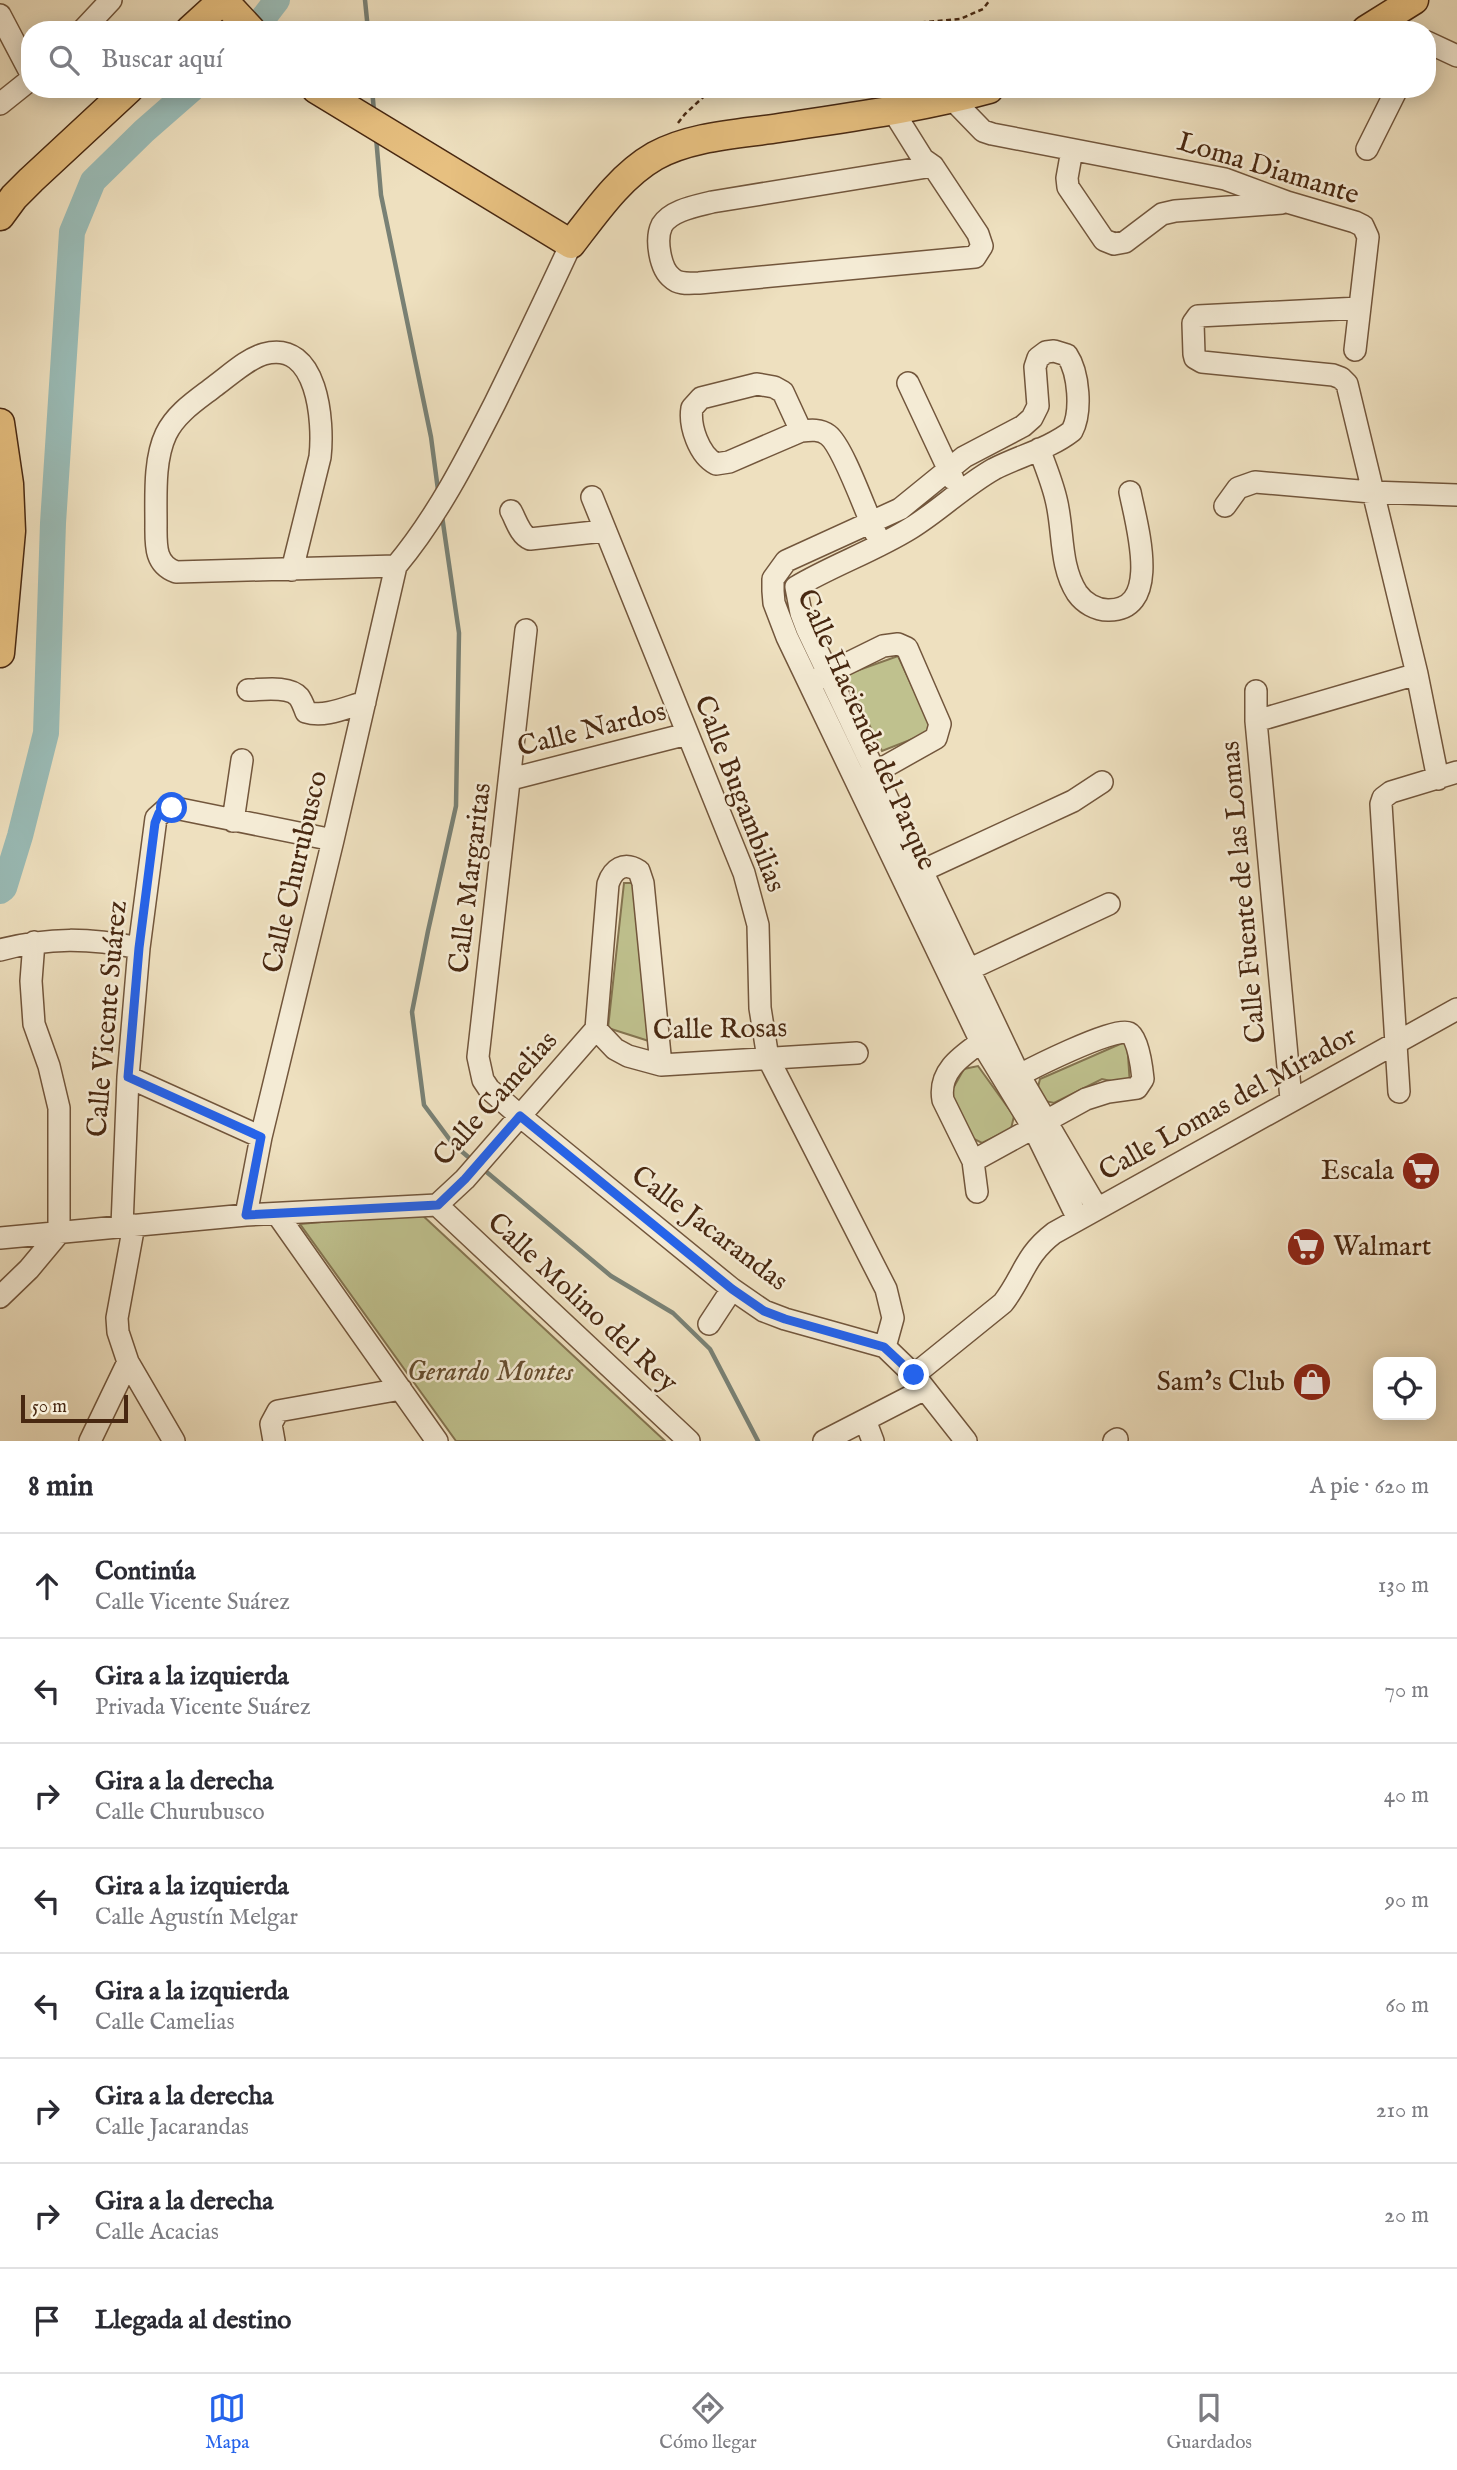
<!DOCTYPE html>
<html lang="es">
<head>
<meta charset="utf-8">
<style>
	body { margin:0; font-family:"IM FELL English",serif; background:#f2f2f3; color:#2b2b33 }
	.controls { position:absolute; right:21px; bottom:21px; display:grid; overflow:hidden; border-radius:14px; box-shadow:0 4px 18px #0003 }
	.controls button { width:63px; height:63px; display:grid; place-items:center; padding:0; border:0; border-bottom:2px solid #e1e1e2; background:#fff; color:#2b2b33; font:35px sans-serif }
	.scale { position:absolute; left:21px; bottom:18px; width:107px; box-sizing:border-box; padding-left:7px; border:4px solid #482811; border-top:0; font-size:19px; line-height:24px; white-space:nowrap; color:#482811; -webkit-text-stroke:5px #f4ebd5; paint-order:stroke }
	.stop { position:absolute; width:21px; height:21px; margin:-16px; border:5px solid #2563eb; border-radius:50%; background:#fff }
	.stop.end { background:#2563eb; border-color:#fff; box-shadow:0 2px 7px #0008 }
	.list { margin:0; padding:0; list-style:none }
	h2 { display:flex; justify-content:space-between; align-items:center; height:91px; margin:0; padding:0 28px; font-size:30px }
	h2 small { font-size:23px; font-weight:400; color:#7c7c81 }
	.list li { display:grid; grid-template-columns:46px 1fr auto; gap:21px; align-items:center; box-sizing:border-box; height:105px; padding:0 28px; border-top:2px solid #e1e1e2 }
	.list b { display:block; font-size:26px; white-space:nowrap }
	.list p { margin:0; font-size:23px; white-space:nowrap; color:#7c7c81 }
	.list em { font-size:23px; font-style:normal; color:#7c7c81 }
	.icon { flex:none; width:38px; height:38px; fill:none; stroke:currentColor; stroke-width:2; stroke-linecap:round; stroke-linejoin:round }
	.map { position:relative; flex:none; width:1457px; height:1441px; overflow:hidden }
	.search { position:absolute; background:#fff; box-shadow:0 4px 18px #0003; left:21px; right:21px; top:21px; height:77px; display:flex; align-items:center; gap:18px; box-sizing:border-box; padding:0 24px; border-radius:28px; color:#7c7c81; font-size:26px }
	.sheet { height:931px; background:#fff }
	nav { display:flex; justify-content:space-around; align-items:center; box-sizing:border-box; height:98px; border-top:2px solid #e1e1e2; background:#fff; font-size:19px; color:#7c7c81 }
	nav a { display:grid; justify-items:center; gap:4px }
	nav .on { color:#2563eb }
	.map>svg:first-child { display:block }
	.green { fill:#bfc18e; stroke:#847450; stroke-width:2 }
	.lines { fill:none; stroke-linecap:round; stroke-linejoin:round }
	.stream { stroke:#798175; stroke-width:4.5 }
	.river { stroke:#9abcb7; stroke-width:26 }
	.minor-casing { stroke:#72563c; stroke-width:24 }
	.major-casing { stroke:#482811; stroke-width:31 }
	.path { stroke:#482811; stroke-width:2.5; stroke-dasharray:5 3.5; stroke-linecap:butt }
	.minor { stroke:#f4ebd5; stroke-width:21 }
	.major { stroke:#e7c080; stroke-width:28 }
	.route { stroke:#2563eb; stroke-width:9 }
	.labels { text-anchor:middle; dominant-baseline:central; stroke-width:5; stroke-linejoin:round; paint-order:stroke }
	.street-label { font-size:28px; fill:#482811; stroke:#f4ebd5 }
	.poi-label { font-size:28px; fill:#482811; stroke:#f4ebd5; text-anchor:end }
	.park-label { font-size:28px; font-style:italic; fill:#664e30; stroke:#f4ebd5 }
</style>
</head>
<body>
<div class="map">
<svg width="1457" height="1441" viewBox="0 0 1457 1441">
	<rect width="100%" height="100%" fill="#eee0bf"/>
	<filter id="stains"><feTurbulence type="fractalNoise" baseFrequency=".00286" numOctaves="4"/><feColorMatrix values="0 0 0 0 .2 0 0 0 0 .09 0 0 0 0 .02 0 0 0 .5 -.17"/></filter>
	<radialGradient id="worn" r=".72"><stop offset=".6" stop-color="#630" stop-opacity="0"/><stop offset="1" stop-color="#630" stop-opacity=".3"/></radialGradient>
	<path class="green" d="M898,656L933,731L882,751L845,675Z
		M624,883H633L652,1042L608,1028Z
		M1127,1041L1130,1085L1102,1079L1054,1103L1045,1101L1038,1087L1040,1079Z
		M978,1066L1014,1116L1011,1129L982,1143L972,1138L950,1100L952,1090L964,1069Z
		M420,1213L665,1441H456L300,1224Z"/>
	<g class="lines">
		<path class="stream" d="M365,0L368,30
			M372,89L374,111
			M376,137L381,195L431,437L438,490
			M442,516L459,633L456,806L428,931L412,1012L424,1105L453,1144L473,1161
			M483,1169L611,1276L673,1313L710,1349L758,1441"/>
		<path class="river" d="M254,30L277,0
			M0,891L4,888L20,836L46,733L53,523L72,232L93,181L144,131L192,89"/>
		<g class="minor-casing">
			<path id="minor" d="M0,15L30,72
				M83,30L111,0
				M1427,42L1457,56
				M952,99L983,131L992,134L1225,179L1287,202L1355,222L1363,226L1368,237L1355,350
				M0,104L30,80
				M893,111L923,159L933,166L978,234L982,246L975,257L699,283C690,283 679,285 672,278C660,269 655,239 662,225C671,210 697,206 712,202L933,166
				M1367,149L1397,89
				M1072,150L1067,178L1068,187L1104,240L1114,244L1125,242L1162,214L1175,211L1282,203
				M1359,308L1198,316L1193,323L1194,354L1195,358L1202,362L1333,375L1341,378L1347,384L1417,674L1438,779
				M908,383L953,479
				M801,431L783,392L774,387L757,384L701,398L692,408C689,426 699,455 716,464L729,462L801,431C811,430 820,429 828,435C843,446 866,513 876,534
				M1039,449C1045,465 1052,482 1056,499C1064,530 1059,565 1077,593C1084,603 1096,610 1108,610C1163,611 1136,523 1130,492
				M592,497L744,873L758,925L760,1008L768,1058L886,1289L893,1318L885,1347
				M1225,506L1238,488L1255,482L1371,492L1457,495
				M511,511C516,520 520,535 530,539L604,531
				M292,570L320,457C324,422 318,339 264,354C247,359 230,375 215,386C197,400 176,413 166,434C154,459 156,495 156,523C156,544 154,564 176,572L396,566
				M526,630L478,1057L483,1080L489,1089L520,1116L732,1289L764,1311L785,1319L885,1347L914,1375L966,1441
				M816,679L883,646L898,644L907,648L940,724L936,738L865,778
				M248,690C261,690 289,685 299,697C302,701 304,707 306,712C325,718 347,707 365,702
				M1256,691V721L1291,1099
				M1256,721L1417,674
				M511,779L687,734
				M233,821L242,760
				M913,875L1073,801L1102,782
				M34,942L31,981L34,1024L49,1066L59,1108V1233
				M0,950C49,937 90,938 139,948
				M970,969L1109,904
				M596,1029L608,884C613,869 624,861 639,871L643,883L661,1065
				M596,1029L615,1049L628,1056L661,1065L857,1053
				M128,1077L261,1137
				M1399,1092L1381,804L1383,798L1391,792L1457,772
				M973,1161L1086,1099L1108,1092L1137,1088L1143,1079C1142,1069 1138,1037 1129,1033C1114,1026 1026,1071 1009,1081
				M977,1192L973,1161L943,1100C938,1072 960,1057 981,1042
				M437,1205L689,1441
				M437,1205L465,1179L596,1029
				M277,1214L437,1441
				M246,1215L261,1137L333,840L396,566C437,517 466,460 495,403C521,350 546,298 571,244
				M1078,1219L1034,1129L981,1042L787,637L774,603L773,591V579L786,561L900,509L964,457L1023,426L1032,418L1038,406L1035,367L1038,358L1046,352L1054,351L1067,355C1079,373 1082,412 1072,431C1049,449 1019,456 994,469C964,486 940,510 911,528C874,551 833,565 796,587L801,613L807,629L1019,1075L1097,1208
				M122,1226L128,1077L139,948L156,818L165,810L180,809L333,840
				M0,1238L246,1215L437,1205
				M0,1297L29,1269L59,1233
				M709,1324L732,1289
				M128,1362L174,1441
				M914,1375L1003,1303C1024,1276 1024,1256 1054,1233L1457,1009
				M865,1420L873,1441
				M90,1441L128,1362L118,1332L117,1318L134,1225
				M274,1441L271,1424L278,1411L401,1389
				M824,1441L925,1389
				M1114,1441L1117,1439"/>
		</g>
		<g class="major-casing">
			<path id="major" d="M190,30L223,0L251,30
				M1366,30L1414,0
				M316,89L571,244C595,213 620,176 655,156C691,136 739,134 779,128C850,117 920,108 989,89
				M0,216L14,197L31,180L129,89
				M0,423L9,484L11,531L0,653"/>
		</g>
		<path class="path" d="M836,30L960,19L983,9L990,0
			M678,123L685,114L712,89"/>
		<use href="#minor" class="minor"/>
		<use href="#major" class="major"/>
	</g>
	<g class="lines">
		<path class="route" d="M172,808L159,813L155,823L139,948L128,1077L261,1137L246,1215L438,1205L465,1179L520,1116L732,1289L764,1311L785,1319L884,1347L914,1375"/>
	</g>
	<defs>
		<g id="supermarket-disc" transform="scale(2.0125)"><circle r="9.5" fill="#8f2418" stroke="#f4ebd5"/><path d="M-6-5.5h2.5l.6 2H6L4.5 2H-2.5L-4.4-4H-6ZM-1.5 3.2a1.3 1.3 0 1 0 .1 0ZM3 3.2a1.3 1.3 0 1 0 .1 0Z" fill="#fff"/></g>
		<g id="shop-disc" transform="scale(2.0125)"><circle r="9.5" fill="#8f2418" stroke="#f4ebd5"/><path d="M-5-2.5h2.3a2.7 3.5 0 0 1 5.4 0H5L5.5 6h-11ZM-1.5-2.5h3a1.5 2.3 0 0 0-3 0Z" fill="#fff"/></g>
	</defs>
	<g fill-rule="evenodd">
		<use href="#supermarket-disc" x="1421" y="1171"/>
		<use href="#supermarket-disc" x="1306" y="1247"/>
		<use href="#shop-disc" x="1312" y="1382"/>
	</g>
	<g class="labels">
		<g class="street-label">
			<text transform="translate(1268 169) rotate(17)">Loma Diamante</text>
			<text transform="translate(592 730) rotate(-14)">Calle Nardos</text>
			<text transform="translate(866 730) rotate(66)">Calle Hacienda del Parque</text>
			<text transform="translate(739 794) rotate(69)">Calle Bugambilias</text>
			<text transform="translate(296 872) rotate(-77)">Calle Churubusco</text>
			<text transform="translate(471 878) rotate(-83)">Calle Margaritas</text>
			<text transform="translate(1244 892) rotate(-95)">Calle Fuente de las Lomas</text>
			<text transform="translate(108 1019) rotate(-85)">Calle Vicente Suárez</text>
			<text transform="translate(720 1030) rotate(-1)">Calle Rosas</text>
			<text transform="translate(496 1099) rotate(-48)">Calle Camelias</text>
			<text transform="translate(1228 1104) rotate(-29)">Calle Lomas del Mirador</text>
			<text transform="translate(709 1229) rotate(37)">Calle Jacarandas</text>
			<text transform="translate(582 1303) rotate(43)">Calle Molino del Rey</text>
		</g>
		<g class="poi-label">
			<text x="1394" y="1171">Escala</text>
			<text x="1333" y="1247" text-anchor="start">Walmart</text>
			<text x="1285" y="1382">Sam's Club</text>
		</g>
		<g class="park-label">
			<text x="490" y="1372">Gerardo Montes</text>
		</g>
	</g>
	<rect width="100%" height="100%" filter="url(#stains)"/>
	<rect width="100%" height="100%" fill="url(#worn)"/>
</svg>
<div class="controls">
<button><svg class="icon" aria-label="locate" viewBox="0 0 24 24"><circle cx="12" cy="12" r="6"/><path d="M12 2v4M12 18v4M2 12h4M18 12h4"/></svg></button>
</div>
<div class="scale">50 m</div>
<div class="stop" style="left:172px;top:808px"></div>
<div class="stop end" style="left:914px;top:1375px"></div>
<div class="search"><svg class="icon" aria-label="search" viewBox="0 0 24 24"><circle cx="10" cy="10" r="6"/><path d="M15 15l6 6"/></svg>Buscar aquí</div>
</div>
<section class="sheet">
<h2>8 min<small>A pie · 620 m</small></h2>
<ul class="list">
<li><svg class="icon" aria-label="ahead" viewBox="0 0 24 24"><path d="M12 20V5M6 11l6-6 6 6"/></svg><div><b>Continúa</b><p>Calle Vicente Suárez</p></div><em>130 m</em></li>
<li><svg class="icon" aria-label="left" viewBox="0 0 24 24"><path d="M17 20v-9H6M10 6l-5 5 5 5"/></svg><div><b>Gira a la izquierda</b><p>Privada Vicente Suárez</p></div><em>70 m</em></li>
<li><svg class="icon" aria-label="right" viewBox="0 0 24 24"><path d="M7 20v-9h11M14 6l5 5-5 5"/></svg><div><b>Gira a la derecha</b><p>Calle Churubusco</p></div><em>40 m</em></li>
<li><svg class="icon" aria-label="left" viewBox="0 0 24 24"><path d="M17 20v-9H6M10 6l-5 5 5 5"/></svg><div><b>Gira a la izquierda</b><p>Calle Agustín Melgar</p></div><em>90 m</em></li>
<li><svg class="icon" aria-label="left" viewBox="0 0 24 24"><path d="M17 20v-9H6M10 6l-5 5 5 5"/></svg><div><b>Gira a la izquierda</b><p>Calle Camelias</p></div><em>60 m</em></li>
<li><svg class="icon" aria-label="right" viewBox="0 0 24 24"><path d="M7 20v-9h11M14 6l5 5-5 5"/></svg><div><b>Gira a la derecha</b><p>Calle Jacarandas</p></div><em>210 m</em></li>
<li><svg class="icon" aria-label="right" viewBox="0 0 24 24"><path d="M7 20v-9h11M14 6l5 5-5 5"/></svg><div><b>Gira a la derecha</b><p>Calle Acacias</p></div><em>20 m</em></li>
<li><svg class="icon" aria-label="arrive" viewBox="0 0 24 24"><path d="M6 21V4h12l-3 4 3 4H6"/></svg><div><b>Llegada al destino</b></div></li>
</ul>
</section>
<nav>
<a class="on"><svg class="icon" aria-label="map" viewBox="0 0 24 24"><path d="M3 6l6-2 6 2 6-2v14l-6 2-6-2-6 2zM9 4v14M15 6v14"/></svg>Mapa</a>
<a><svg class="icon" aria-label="directions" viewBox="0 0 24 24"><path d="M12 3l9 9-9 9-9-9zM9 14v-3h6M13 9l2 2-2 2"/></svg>Cómo llegar</a>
<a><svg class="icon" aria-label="saved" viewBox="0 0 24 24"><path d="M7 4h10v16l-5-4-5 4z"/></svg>Guardados</a>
</nav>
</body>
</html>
